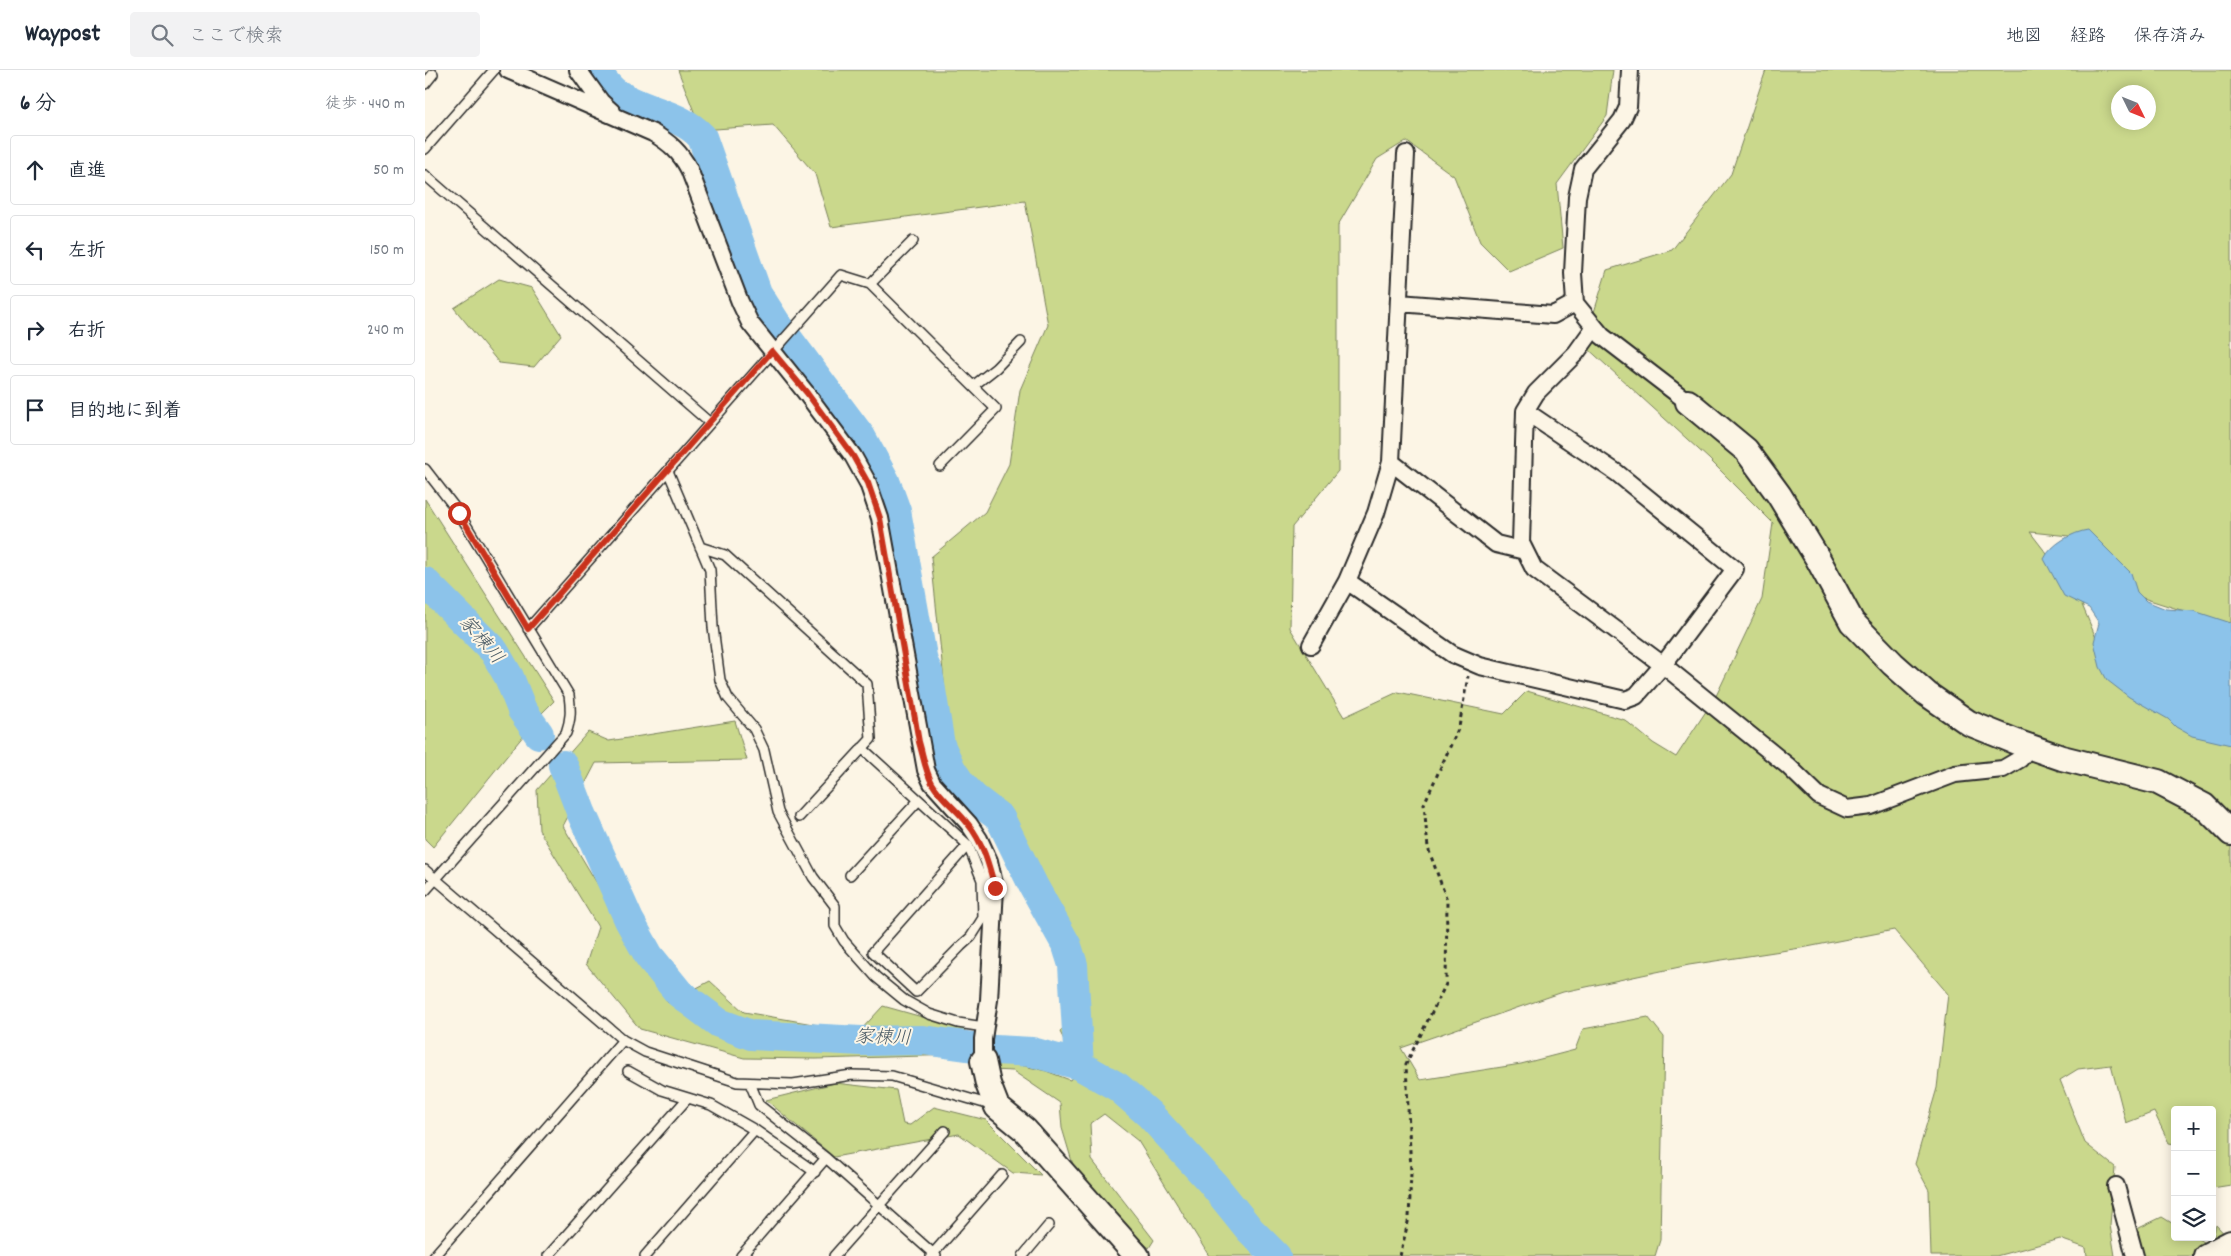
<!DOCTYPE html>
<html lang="ja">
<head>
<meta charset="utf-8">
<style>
	body { margin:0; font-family:Dekko,"Klee One",sans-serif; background:#f2f2f3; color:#1f2937 }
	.controls { position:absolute; right:15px; bottom:15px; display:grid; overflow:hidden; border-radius:5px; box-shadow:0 2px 12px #0003 }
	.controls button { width:45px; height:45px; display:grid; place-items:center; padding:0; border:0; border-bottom:1px solid #e0e1e3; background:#fff; color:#1f2937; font:25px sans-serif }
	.compass { position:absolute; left:1686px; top:15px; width:45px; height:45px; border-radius:50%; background:#fff; box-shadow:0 2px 12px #0003; rotate:133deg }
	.stop { position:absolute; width:15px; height:15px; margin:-11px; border:4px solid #c8321e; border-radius:50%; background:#fff }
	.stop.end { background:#c8321e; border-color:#fff; box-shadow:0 1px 5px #0008 }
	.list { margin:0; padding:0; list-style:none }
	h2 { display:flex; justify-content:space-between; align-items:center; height:65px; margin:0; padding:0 20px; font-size:21px }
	h2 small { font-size:16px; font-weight:400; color:#747a83 }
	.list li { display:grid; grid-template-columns:32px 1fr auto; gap:15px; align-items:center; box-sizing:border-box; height:70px; margin:0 10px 10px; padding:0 10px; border:1px solid #e0e1e3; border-radius:5px }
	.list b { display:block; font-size:19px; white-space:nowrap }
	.list em { font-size:16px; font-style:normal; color:#747a83 }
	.icon { flex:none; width:28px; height:28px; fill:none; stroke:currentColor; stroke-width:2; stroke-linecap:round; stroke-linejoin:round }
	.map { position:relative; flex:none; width:1806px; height:1186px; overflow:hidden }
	header { display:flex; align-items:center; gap:30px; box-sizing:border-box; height:70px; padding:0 25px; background:#fff; border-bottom:1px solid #e0e1e3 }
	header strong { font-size:24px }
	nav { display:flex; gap:28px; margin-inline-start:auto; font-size:18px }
	.search { width:350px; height:45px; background:#f2f2f3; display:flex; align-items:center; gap:12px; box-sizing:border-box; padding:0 18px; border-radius:5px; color:#747a83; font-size:19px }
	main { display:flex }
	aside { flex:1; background:#fff }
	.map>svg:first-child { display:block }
	.green { fill:#cad88c; stroke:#7a825c; fill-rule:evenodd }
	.water { fill:#8cc3ea; stroke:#65869e }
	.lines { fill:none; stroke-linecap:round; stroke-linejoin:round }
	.river { stroke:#8cc3ea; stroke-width:30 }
	.lane-casing { stroke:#2b2b2b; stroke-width:12 }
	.street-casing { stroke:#2b2b2b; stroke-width:20 }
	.secondary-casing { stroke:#2b2b2b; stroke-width:28 }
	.path { stroke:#2b2b2b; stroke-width:3; stroke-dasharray:4 4; stroke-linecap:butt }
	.lane { stroke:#fcf5e5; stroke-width:9 }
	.street { stroke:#fcf5e5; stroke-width:16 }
	.secondary { stroke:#fcf5e5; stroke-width:24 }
	.route { stroke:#c8321e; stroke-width:6 }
	.labels { text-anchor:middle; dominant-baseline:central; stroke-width:4; stroke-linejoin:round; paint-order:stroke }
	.water-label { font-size:19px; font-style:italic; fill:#485964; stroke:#fcf5e5 }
</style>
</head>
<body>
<header>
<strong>Waypost</strong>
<div class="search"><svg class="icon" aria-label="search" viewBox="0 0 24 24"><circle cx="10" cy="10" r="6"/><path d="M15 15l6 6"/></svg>ここで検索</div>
<nav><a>地図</a><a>経路</a><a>保存済み</a></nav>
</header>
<main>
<aside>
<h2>6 分<small>徒歩 · 440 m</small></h2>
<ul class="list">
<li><svg class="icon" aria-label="ahead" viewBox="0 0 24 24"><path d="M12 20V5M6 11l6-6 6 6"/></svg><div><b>直進</b></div><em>50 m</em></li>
<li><svg class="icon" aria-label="left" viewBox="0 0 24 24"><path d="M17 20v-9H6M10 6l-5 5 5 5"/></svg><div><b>左折</b></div><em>150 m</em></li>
<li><svg class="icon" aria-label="right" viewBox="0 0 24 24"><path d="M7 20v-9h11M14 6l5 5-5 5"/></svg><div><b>右折</b></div><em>240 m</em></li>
<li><svg class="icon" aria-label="arrive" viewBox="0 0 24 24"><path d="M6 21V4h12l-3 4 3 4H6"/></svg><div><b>目的地に到着</b></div></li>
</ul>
</aside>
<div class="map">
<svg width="1806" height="1186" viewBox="0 0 1806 1186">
	<rect width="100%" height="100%" fill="#fcf5e5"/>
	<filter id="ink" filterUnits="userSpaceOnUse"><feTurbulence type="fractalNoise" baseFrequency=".02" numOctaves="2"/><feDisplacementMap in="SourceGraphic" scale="10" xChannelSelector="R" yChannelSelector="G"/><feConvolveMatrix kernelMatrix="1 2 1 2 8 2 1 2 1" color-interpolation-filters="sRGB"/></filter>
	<g filter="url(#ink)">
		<path class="green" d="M253,0H1188L1182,46L1132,114L1138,178L1084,201L1055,172L1029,106L981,71L952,89L913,155V401L867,457L865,558L919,647L973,622L1079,644L1102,621L1200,650L1228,673L1251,687L1291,626L1337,529L1348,453L1284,389L1159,275L1182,200L1247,180L1306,104L1341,0H1806V556L1715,527L1654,467L1605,462L1652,523L1690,613L1806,671V1115L1787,1118V1040H1750V1074L1744,1073L1729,1042L1701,1053L1686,995L1653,999L1635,1010L1660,1073L1690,1097L1685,1155L1690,1186H1662L1661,1178L1635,1169L1571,1186H1506L1504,1120L1490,1094L1512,1018L1523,924L1469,860L1382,877L1264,895L1138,922L976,978L995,1010L1096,994L1150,980L1158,959L1223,947L1239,967L1235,1170L1230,1186H784L713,1071L679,1044L665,1054L667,1090L729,1170L724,1178L651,1105L637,1058L635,1033L588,1001L566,1000L577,991L621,1001L645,1010L653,998L635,962L662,924L644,874L598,796L527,688L506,487L560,442L584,394L595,320L623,255L600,131L406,157L390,104L348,55L276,60ZM1694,22H1724V52H1694Z
			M74,209L107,218L136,265L109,297L74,293L29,238Z
			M0,429L129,631L116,644L8,777L0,769Z
			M310,651L322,690L171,693L138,756L243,933L285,911L319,942L434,962L458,936L540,959L535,985L391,989L319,988L215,959L161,894L173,857L114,760L112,720L163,662L184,671Z
			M410,1013L471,1020L478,1054L485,1055L509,1037L561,1050L616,1105L588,1103L534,1064L409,1087L341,1030Z
			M1737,1147L1750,1155V1167H1770L1786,1177L1791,1155L1806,1171V1186H1702L1714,1158Z"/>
		<path class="water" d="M1663,460L1706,503L1712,522L1721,531L1741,539L1769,541L1806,553V675L1767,666L1751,657L1743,649L1704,627L1682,610L1675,597L1669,572L1674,553L1664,538L1639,526L1619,489C1626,474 1648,462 1663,460Z"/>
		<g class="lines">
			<path class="river" d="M170,0C176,7 181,15 188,21C215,41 254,42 277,67L332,223L351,253L436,367L460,411L471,441L498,592L503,602L515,675L526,699L536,714L549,728L575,748L608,815L642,876L648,895L654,995
				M0,512L69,581L84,607L97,640L114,664
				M138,695L156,742L204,850L224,886L254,923L294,953L326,965L436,971L498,970L570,980L607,982L654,995L693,1017L724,1044L788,1114L825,1160L851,1186"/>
			<g class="lane-casing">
				<path id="lane" d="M0,14L8,4
					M0,79L69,0
					M0,105L285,353
					M445,214L488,171
					M548,316L571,298L596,272
					M0,399L34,443L144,625C146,640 146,649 141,663L0,821
					M243,401L285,500L288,557L295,610L303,628L329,659L339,680L353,742L388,807L410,836V856L419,871L451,907L479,930L504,944L533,953L559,957
					M275,477L300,485L442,614L446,669L374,747
					M103,559L416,205L445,214L571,339L515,396
					M437,678L543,775L448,882L491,922L536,876L546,867L558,848L557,810L543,775
					M0,800L198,970L220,982L312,1012L368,1014L427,1005L467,1006L569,1036
					M425,805L494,730
					M203,1001L237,1020L286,1035L330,1060L390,1102
					M325,1013L334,1035L401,1088L511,1186
					M9,1186L198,970
					M123,1186L262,1029
					M220,1186L330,1060
					M316,1186L401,1088
					M409,1186L520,1061
					M506,1186L577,1105
					M598,1186L624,1155"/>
			</g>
			<g class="street-casing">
				<path id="street" d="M83,0L228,63C245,73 255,82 264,99L315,232L325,253L381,323L428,386L443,413L455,448L501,700L507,713L544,754L554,769L564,791L570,818L564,930L558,969V991
					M153,0L176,32L187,42
					M1205,0L1203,37L1197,50L1158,99L1152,127L1148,203L1150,233L1177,266L1263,332
					M974,233L1128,245L1150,233
					M1169,258L1151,283L1111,323L1100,341L1096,473L1109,499L1238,595L1363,696L1394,726L1422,739L1446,736L1530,704L1578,699L1595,689L1605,676
					M966,392L1071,474L1100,481
					M922,511L1027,584L1055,596L1200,630L1211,626L1238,595L1310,499L1192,403L1100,341
					M886,575L922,511L951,443L966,392L981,84
					M1691,1116L1710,1186"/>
			</g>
			<g class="secondary-casing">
				<path id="secondary" d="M1263,332L1321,380L1354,425L1393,489L1427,552L1468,594L1502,624L1544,653L1594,673L1637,688L1733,712L1779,736L1806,763
					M558,991L563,1014L572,1037L600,1060L712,1186
					M1781,1186L1806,1173"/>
			</g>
			<path class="path" d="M975,1186L984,1148L986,1103L981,994L1021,914L1022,830L1003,778L999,734L1034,657L1043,606"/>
			<use href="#lane" class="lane"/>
			<use href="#street" class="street"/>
			<use href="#secondary" class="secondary"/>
		</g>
	</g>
	<g class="lines" filter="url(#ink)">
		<path class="route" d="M34,443L103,559L347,281L382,323L428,386L443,413L455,448L494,672C498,685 500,700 507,713C516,729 532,739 543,754C558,772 564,795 570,818"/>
	</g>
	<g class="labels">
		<g class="water-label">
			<text transform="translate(55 571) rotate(49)">家棟川</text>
			<text transform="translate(458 969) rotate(2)">家棟川</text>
		</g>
	</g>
</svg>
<div class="controls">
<button>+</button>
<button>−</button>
<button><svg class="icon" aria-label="layers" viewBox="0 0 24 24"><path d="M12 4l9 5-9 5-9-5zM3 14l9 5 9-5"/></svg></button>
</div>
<svg class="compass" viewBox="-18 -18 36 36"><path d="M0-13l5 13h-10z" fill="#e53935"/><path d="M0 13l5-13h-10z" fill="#747a83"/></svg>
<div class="stop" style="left:34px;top:443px"></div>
<div class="stop end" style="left:570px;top:818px"></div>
</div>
</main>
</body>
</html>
